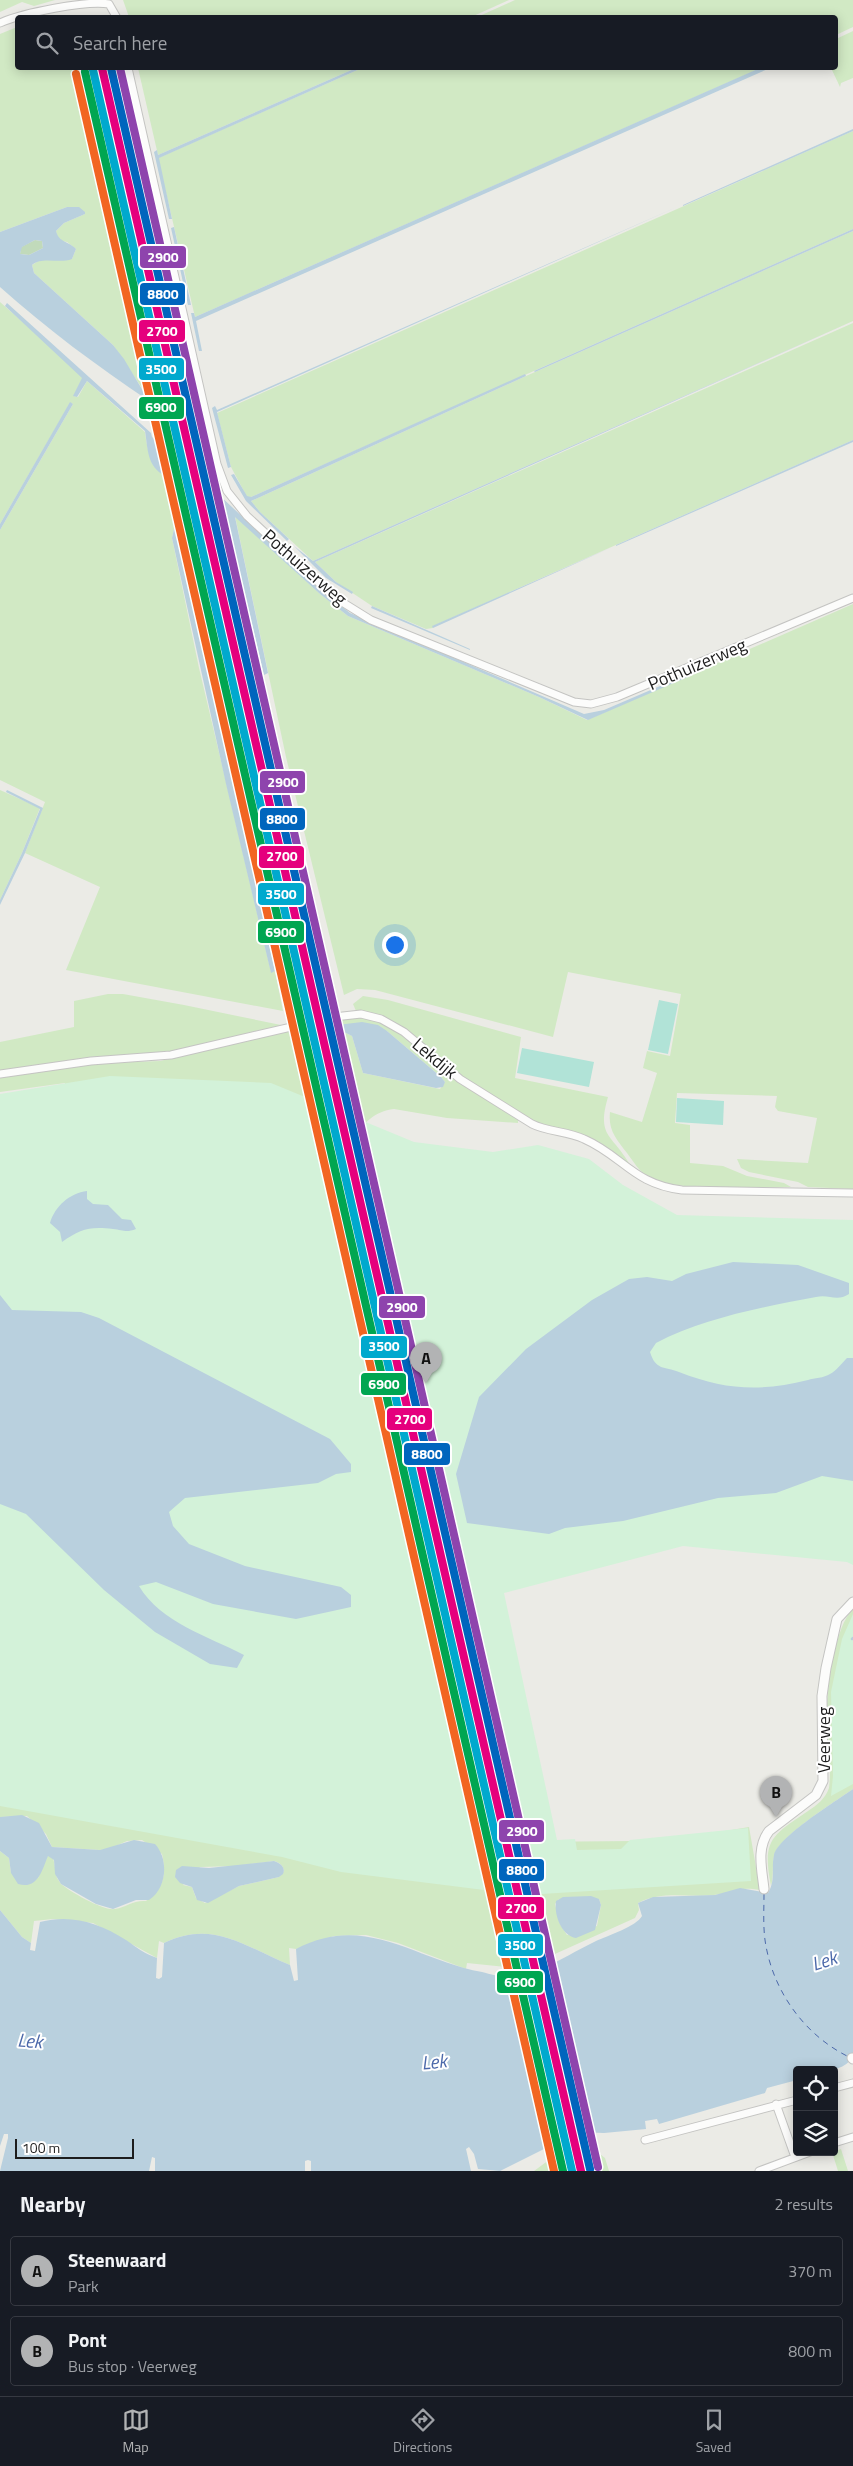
<!DOCTYPE html>
<html lang="en">
<head>
<meta charset="utf-8">
<style>
	body { margin:0; font-family:"Titillium Web",sans-serif; background:#20242c; color:#f1f3f6 }
	.controls { position:absolute; right:15px; bottom:15px; display:grid; overflow:hidden; border-radius:5px; box-shadow:0 2px 12px #0003 }
	.controls button { width:45px; height:45px; display:grid; place-items:center; padding:0; border:0; border-bottom:1px solid #363941; background:#171b24; color:#f1f3f6; font:25px sans-serif }
	.scale { position:absolute; left:15px; bottom:12px; width:119px; box-sizing:border-box; padding-left:5px; border:2px solid #1d1d1d; border-top:0; font-size:14px; line-height:18px; white-space:nowrap; color:#1d1d1d; -webkit-text-stroke:4px #fff; paint-order:stroke }
	.you { position:absolute; left:394px; top:944px; width:18px; height:18px; margin:-12px; border:4px solid #fff; border-radius:50%; background:#1a73e8; box-shadow:0 0 0 8px #1a73e833 }
	.badge { display:grid; place-items:center; width:32px; height:32px; border-radius:50%; background:#b2b3b4; color:#111; font-size:16px; font-weight:700 }
	.pin { position:absolute; translate:-50% -41px; filter:drop-shadow(0 1px 2px #0008) }
	.pin::after { content:''; position:absolute; top:26px; width:18px; height:15px; background:inherit; clip-path:polygon(0 0,100% 0,50% 100%) }
	.list { margin:0; padding:0; list-style:none }
	h2 { display:flex; justify-content:space-between; align-items:center; height:65px; margin:0; padding:0 20px; font-size:21px }
	h2 small { font-size:16px; font-weight:400; color:#9ea1a6 }
	.list li { display:grid; grid-template-columns:32px 1fr auto; gap:15px; align-items:center; box-sizing:border-box; height:70px; margin:0 10px 10px; padding:0 10px; border:1px solid #363941; border-radius:5px }
	.list b { display:block; font-size:19px; white-space:nowrap }
	.list p { margin:0; font-size:16px; white-space:nowrap; color:#9ea1a6 }
	.list em { font-size:16px; font-style:normal; color:#9ea1a6 }
	.icon { flex:none; width:28px; height:28px; fill:none; stroke:currentColor; stroke-width:2; stroke-linecap:round; stroke-linejoin:round }
	.map { position:relative; flex:none; width:853px; height:2171px; overflow:hidden }
	.search { position:absolute; background:#171b24; box-shadow:0 2px 12px #0003; left:15px; right:15px; top:15px; height:55px; display:flex; align-items:center; gap:12px; box-sizing:border-box; padding:0 18px; border-radius:5px; color:#9ea1a6; font-size:19px }
	.sheet { height:225px; background:#171b24 }
	nav { display:flex; justify-content:space-around; align-items:center; box-sizing:border-box; height:70px; border-top:1px solid #363941; background:#171b24; font-size:14px; color:#9ea1a6 }
	nav a { display:grid; justify-items:center; gap:2px }
	nav .on { color:#b2b3b4 }
	.map>svg:first-child { display:block }
	.grass { fill:#d1e9c4; fill-rule:evenodd }
	.forest { fill:#c1dabb }
	.park { fill:#d3f2d9 }
	.pitch { fill:#b1e3d7 }
	.water { fill:#b9d0de; fill-rule:evenodd }
	.pier { fill:#ebebe6 }
	.lines { fill:none; stroke-linecap:round; stroke-linejoin:round }
	.stream { stroke:#b9d0de; stroke-width:2.5 }
	.ferry { stroke:#4c69aa; stroke-width:1; stroke-dasharray:6 5; stroke-linecap:butt }
	.minor-casing { stroke:#c4c4c2; stroke-width:9 }
	.tertiary-casing { stroke:#c4c4c2; stroke-width:11 }
	.minor { stroke:#fcfcfb; stroke-width:7 }
	.tertiary { stroke:#fcfcfb; stroke-width:9 }
	.rail-1-casing { stroke:#fff; stroke-width:11 }
	.rail-2-casing { stroke:#fff; stroke-width:11 }
	.rail-3-casing { stroke:#fff; stroke-width:11 }
	.rail-4-casing { stroke:#fff; stroke-width:11 }
	.rail-5-casing { stroke:#fff; stroke-width:11 }
	.rail-6-casing { stroke:#fff; stroke-width:11 }
	.rail-1 { stroke:#e5007d; stroke-width:8 }
	.rail-2 { stroke:#00a9ce; stroke-width:8 }
	.rail-3 { stroke:#0065bd; stroke-width:8 }
	.rail-4 { stroke:#00a651; stroke-width:8 }
	.rail-5 { stroke:#8e44ad; stroke-width:8 }
	.rail-6 { stroke:#f26522; stroke-width:8 }
	.labels { text-anchor:middle; dominant-baseline:central; stroke-width:4; stroke-linejoin:round; paint-order:stroke }
	.street-label { font-size:18px; fill:#1d1d1d; stroke:#fff }
	.water-label { font-size:19px; font-style:italic; fill:#4c69aa; stroke:#fff }
	.line-badge { stroke:#fff; stroke-width:2 }
	.badge-label { font-size:14px; text-anchor:middle; font-weight:bold; fill:#fff }
</style>
</head>
<body>
<div class="map">
<svg width="853" height="2171" viewBox="0 0 853 2171">
	<rect width="100%" height="100%" fill="#ebebe6"/>
	<path class="grass" d="M0,0H55L34,6L22,2L0,12Z
		M123,0H509L469,18L129,17Z
		M515,0H853V27L836,35V18H475Z
		M17,27L18,68H82L155,395L150,400L113,345L34,273L32,265L40,260L72,259L76,249L67,242L62,241L57,237L56,231L64,223L85,214L67,207L0,232V34Z
		M853,31V78L841,83L840,87L831,68H836V39Z
		M138,68H356L158,155Z
		M362,68H761L195,317L158,158Z
		M853,131V229L251,497H247L231,467L217,413Z
		M853,231V321L313,561L260,512L251,501L526,376Z
		M0,302L75,368L83,378L74,396L78,397L87,381L145,432C147,447 150,468 165,475L175,524L172,538L199,668L271,972L275,971L283,1011L66,970L100,887L25,853L45,802L0,780V530L73,404L70,403L0,524Z
		M853,323V440L433,626V628L426,629L372,606L336,582L315,562Z
		M235,516L320,594L348,616L539,697L587,720L853,604V1189L808,1187L798,1182L749,1172L741,1168L737,1159L808,1163L817,1118L778,1111L775,1107L777,1096L677,1093L675,1123L690,1125V1163L723,1166L747,1176L784,1183L791,1187C758,1187 677,1192 650,1178C640,1173 633,1161 627,1153C616,1139 608,1130 610,1112L642,1122L657,1073L643,1068L647,1051L670,1056L681,994L568,972L553,1037L375,990L357,989L344,995L286,757Z
		M0,790L40,808L22,853L0,900Z
		M108,994H123L184,1005L281,1025L170,1052L90,1057L0,1071V1042L74,1027V1001Z
		M363,996L388,1000L521,1037L515,1078L608,1097C596,1138 613,1134 630,1165L587,1136L533,1122L462,1077L393,1022L372,1013L356,1011L353,1004Z
		M362,1016L381,1021L403,1035L458,1082L512,1116L518,1120V1123L447,1118L394,1109C374,1111 364,1124 352,1138L328,1022ZM387,1031L441,1077L445,1082L440,1089L363,1073L352,1036L346,1033Z
		M309,1026L312,1027L500,1845L532,1964L506,1967L467,1963L466,1969L398,1943L366,1935L334,1936L296,1949L289,1948L290,1965C245,1947 213,1919 164,1943L159,1941L157,1958L93,1923L53,1919L34,1921L31,1943L22,1937L0,1910V1851L9,1858L11,1873L38,1878L48,1855L53,1857L57,1878L61,1884C71,1892 103,1911 115,1909C127,1907 133,1900 146,1901C163,1888 167,1876 162,1854L142,1840L127,1841L109,1849L100,1850L52,1847L46,1834L27,1816L0,1817V1504L65,1083L0,1092V1077L105,1063L160,1061ZM274,1861C280,1863 283,1865 284,1871L279,1877L239,1886L205,1903L196,1898L192,1887L183,1885L200,1867L236,1866Z
		M853,1609V1789C836,1801 778,1837 774,1856C772,1866 774,1876 771,1886C762,1840 771,1836 808,1811C817,1805 825,1799 829,1788C832,1763 827,1737 827,1711C827,1686 835,1626 853,1609Z
		M749,1827L760,1890C739,1886 733,1892 714,1895C689,1898 662,1890 638,1903L639,1910L635,1918L546,1958L518,1842L635,1841L707,1834ZM559,1899H599L601,1905L597,1926L567,1935L560,1924L555,1904Z
		M591,2147L605,2158L609,2171H587L583,2154Z
		M841,2149L848,2171H838L832,2152Z
		M557,2154L567,2157L570,2171H534Z"/>
	<path class="forest" d="M35,240L42,241L43,248L29,255L20,254L21,247Z"/>
	<path class="park" d="M110,1076L271,1083L414,1142L493,1152L538,1145L589,1159L623,1185L677,1215L853,1220V1565L847,1562L683,1546L504,1593L557,1840L575,1839L577,1850L621,1849L630,1840L748,1828L751,1881L525,1895L341,1872L282,1857L0,1806V1094Z
		M853,1614V1784L831,1796L833,1776L831,1692L842,1639Z"/>
	<path class="pitch" d="M659,1000L678,1004L668,1054L648,1050Z
		M522,1048L594,1062L589,1087L517,1073Z
		M677,1098L724,1101L723,1125L676,1122Z"/>
	<path class="water" d="M115,68H122L210,464L204,465Z
		M356,68H362L159,158L172,219H169L154,152L157,150L158,155Z
		M760,68H770L196,321L202,351H199L191,313H194L195,317Z
		M853,129V131L683,206V205Z
		M679,206L217,412L231,467L228,468L212,408L215,406L217,410Z
		M67,207H79L85,212V214L64,223L56,231C59,243 69,241 76,249L72,259C59,264 42,256 32,265L34,273L113,345L124,359L149,401C97,366 47,329 0,287V232ZM35,240L42,241L43,248L29,255L20,254L22,247Z
		M174,227L191,305H188L171,228Z
		M853,229V231L535,372L534,371Z
		M7,303L151,433L152,437L165,448L241,818L275,971L271,973L226,784L172,538L175,524L165,476C147,466 148,450 145,431L87,381L77,397L73,396L82,378L5,306Z
		M853,321L315,562L336,582L353,592L352,594L326,578L294,546L313,561Z
		M525,374L526,376L251,501L260,512L289,539L287,541L246,501L231,475L234,474L247,496L251,497Z
		M70,402L73,404L0,530V524Z
		M853,440V442L616,546V545Z
		M208,491L216,492L316,586L350,613L584,714L604,710L688,674L690,676L588,720L539,697L348,616L320,594L235,517L268,673L264,675L231,535L218,502L209,496Z
		M610,548L433,628L432,626Z
		M372,606L470,649V650L371,608Z
		M7,790L43,808L25,853L0,905V900L22,853L40,809L6,792Z
		M362,1022L378,1025L387,1031L441,1077L445,1082L443,1087L436,1088L363,1073L352,1036L346,1033H339L337,1025Z
		M87,1191V1199L93,1204L108,1205L122,1219L131,1220L136,1229C126,1233 123,1230 113,1229C90,1226 80,1229 62,1242L60,1232L50,1223C55,1206 70,1193 87,1191Z
		M733,1262L798,1265L849,1283V1294C837,1302 829,1294 816,1297C763,1307 704,1318 656,1343L650,1352C656,1371 664,1366 679,1372C725,1390 760,1392 808,1380C814,1378 824,1378 830,1374C836,1371 842,1363 847,1358H853V1481L822,1476L776,1493L718,1498L623,1521L565,1528L549,1534L467,1523L456,1474L479,1397L526,1349L592,1300L629,1279L647,1277L672,1281L686,1274Z
		M0,1295L12,1310L81,1312L99,1318L330,1439L351,1464V1472L336,1474L318,1483L185,1498L169,1512L173,1526L189,1544L245,1566L341,1587L351,1595V1607L296,1619L213,1604L156,1582L139,1586C161,1623 208,1636 244,1655L237,1668L210,1664L155,1632L104,1590L26,1514L0,1504Z
		M853,1789V2057C841,2075 816,2070 797,2070V2080L767,2088L765,2093L659,2124L657,2119L645,2121L646,2129L604,2133L578,2132L500,2171L478,2169L474,2154L469,2147L466,2149L471,2171H311V2161L308,2160L305,2161V2171H155V2158L152,2157L149,2171H0L8,2138V2134H4L0,2146V1910L22,1937L31,1943L30,1950L35,1951L40,1922C72,1914 99,1923 126,1940C136,1947 145,1954 157,1958L156,1978L159,1979L162,1977L164,1943C213,1919 245,1947 290,1965L294,1981L298,1980L296,1949C366,1912 415,1960 482,1972C490,1974 500,1977 508,1977C541,1974 567,1955 596,1941C607,1936 637,1926 642,1916L638,1903L653,1897L715,1895L740,1888L768,1893C776,1880 771,1868 774,1855C778,1837 836,1801 853,1789Z
		M22,1815L39,1823L52,1847L100,1850L134,1840L155,1844C169,1859 167,1888 149,1900H136L113,1909L96,1904L61,1884L55,1874L54,1860L48,1856C42,1870 38,1890 18,1884L11,1873L9,1858L0,1851V1817Z
		M274,1861C280,1863 286,1867 283,1874L279,1877L239,1886L208,1903L197,1900L192,1887L180,1883L175,1877L176,1870L182,1866L209,1868Z
		M591,1896L599,1899L601,1905L595,1930L576,1938C561,1935 554,1915 556,1901L563,1897Z"/>
	<path class="pier" d="M541,1968L579,2134L563,2140L525,1971Z"/>
	<g class="lines">
		<path class="stream" d="M852,1639L853,1638"/>
		<path class="ferry" d="M764,1894C764,1909 763,1925 765,1940C772,1990 804,2035 849,2057"/>
		<g class="minor-casing">
			<path id="minor" d="M0,23C22,13 87,0 109,4L117,18
				M128,68L217,464L227,491L247,516L334,597L371,620L574,702L591,704L617,697L853,598
				M0,1074L91,1061L171,1055L334,1017L361,1014L381,1019L404,1032L460,1079L532,1124C548,1132 567,1131 584,1139C623,1156 633,1184 682,1190L853,1193
				M834,2088L853,2083
				M776,2104L795,2157
				M645,2140L797,2100
				M834,2143L853,2137
				M759,2171L810,2152"/>
		</g>
		<g class="tertiary-casing">
			<path id="tertiary" d="M764,1889C762,1870 756,1848 769,1831L816,1795L823,1781L822,1696L826,1668L837,1619L853,1602
				M852,2058L853,2059"/>
		</g>
		<use href="#minor" class="minor"/>
		<use href="#tertiary" class="tertiary"/>
		<g class="rail-1-casing">
			<path id="rail-1" d="M102,68L581,2171"/>
		</g>
		<g class="rail-2-casing">
			<path id="rail-2" d="M93,70L572,2171"/>
		</g>
		<g class="rail-3-casing">
			<path id="rail-3" d="M111,68L590,2169"/>
		</g>
		<g class="rail-4-casing">
			<path id="rail-4" d="M85,72L563,2171"/>
		</g>
		<g class="rail-5-casing">
			<path id="rail-5" d="M120,68L598,2167"/>
		</g>
		<g class="rail-6-casing">
			<path id="rail-6" d="M76,74L554,2171"/>
		</g>
		<use href="#rail-1" class="rail-1"/>
		<use href="#rail-2" class="rail-2"/>
		<use href="#rail-3" class="rail-3"/>
		<use href="#rail-4" class="rail-4"/>
		<use href="#rail-5" class="rail-5"/>
		<use href="#rail-6" class="rail-6"/>
	</g>
	<g class="labels">
		<g class="street-label">
			<text transform="translate(305 567) rotate(41)">Pothuizerweg</text>
			<text transform="translate(697 664) rotate(-23)">Pothuizerweg</text>
			<text transform="translate(435 1058) rotate(40)">Lekdijk</text>
			<text transform="translate(823 1740) rotate(-90)">Veerweg</text>
		</g>
		<g class="water-label">
			<text transform="translate(824 1960) rotate(-18)">Lek</text>
			<text transform="translate(30 2040) rotate(4)">Lek</text>
			<text transform="translate(434 2061) rotate(-6)">Lek</text>
		</g>
	</g>
	<g class="line-badge">
		<rect x="139" y="245" width="48" height="24" rx="5" fill="#8e44ad"/>
		<rect x="139" y="282" width="47" height="24" rx="5" fill="#0065bd"/>
		<rect x="138" y="319" width="48" height="24" rx="5" fill="#e5007d"/>
		<rect x="138" y="357" width="47" height="24" rx="5" fill="#00a9ce"/>
		<rect x="138" y="396" width="47" height="24" rx="5" fill="#00a651"/>
		<rect x="259" y="770" width="47" height="24" rx="5" fill="#8e44ad"/>
		<rect x="259" y="807" width="47" height="24" rx="5" fill="#0065bd"/>
		<rect x="258" y="845" width="47" height="24" rx="5" fill="#e5007d"/>
		<rect x="257" y="882" width="48" height="24" rx="5" fill="#00a9ce"/>
		<rect x="257" y="920" width="48" height="24" rx="5" fill="#00a651"/>
		<rect x="378" y="1295" width="48" height="24" rx="5" fill="#8e44ad"/>
		<rect x="360" y="1335" width="48" height="24" rx="5" fill="#00a9ce"/>
		<rect x="360" y="1372" width="47" height="24" rx="5" fill="#00a651"/>
		<rect x="386" y="1407" width="47" height="24" rx="5" fill="#e5007d"/>
		<rect x="403" y="1442" width="48" height="24" rx="5" fill="#0065bd"/>
		<rect x="498" y="1819" width="47" height="24" rx="5" fill="#8e44ad"/>
		<rect x="498" y="1858" width="47" height="24" rx="5" fill="#0065bd"/>
		<rect x="497" y="1896" width="48" height="24" rx="5" fill="#e5007d"/>
		<rect x="497" y="1933" width="47" height="24" rx="5" fill="#00a9ce"/>
		<rect x="496" y="1970" width="48" height="24" rx="5" fill="#00a651"/>
	</g>
	<g class="badge-label">
		<text x="163" y="262">2900</text>
		<text x="163" y="299">8800</text>
		<text x="162" y="336">2700</text>
		<text x="161" y="374">3500</text>
		<text x="161" y="412">6900</text>
		<text x="283" y="787">2900</text>
		<text x="282" y="824">8800</text>
		<text x="282" y="861">2700</text>
		<text x="281" y="899">3500</text>
		<text x="281" y="937">6900</text>
		<text x="402" y="1312">2900</text>
		<text x="384" y="1351">3500</text>
		<text x="384" y="1389">6900</text>
		<text x="410" y="1424">2700</text>
		<text x="427" y="1459">8800</text>
		<text x="522" y="1836">2900</text>
		<text x="522" y="1875">8800</text>
		<text x="521" y="1913">2700</text>
		<text x="520" y="1950">3500</text>
		<text x="520" y="1987">6900</text>
	</g>
</svg>
<div class="controls">
<button><svg class="icon" aria-label="locate" viewBox="0 0 24 24"><circle cx="12" cy="12" r="6"/><path d="M12 2v4M12 18v4M2 12h4M18 12h4"/></svg></button>
<button><svg class="icon" aria-label="layers" viewBox="0 0 24 24"><path d="M12 4l9 5-9 5-9-5zM3 14l9 5 9-5"/></svg></button>
</div>
<div class="scale">100 m</div>
<div class="you"></div>
<div class="pin badge" style="left:426px;top:1383px">A</div>
<div class="pin badge" style="left:776px;top:1817px">B</div>
<div class="search"><svg class="icon" aria-label="search" viewBox="0 0 24 24"><circle cx="10" cy="10" r="6"/><path d="M15 15l6 6"/></svg>Search here</div>
</div>
<section class="sheet">
<h2>Nearby<small>2 results</small></h2>
<ul class="list">
<li><span class="badge">A</span><div><b>Steenwaard</b><p>Park</p></div><em>370 m</em></li>
<li><span class="badge">B</span><div><b>Pont</b><p>Bus stop · Veerweg</p></div><em>800 m</em></li>
</ul>
</section>
<nav>
<a class="on"><svg class="icon" aria-label="map" viewBox="0 0 24 24"><path d="M3 6l6-2 6 2 6-2v14l-6 2-6-2-6 2zM9 4v14M15 6v14"/></svg>Map</a>
<a><svg class="icon" aria-label="directions" viewBox="0 0 24 24"><path d="M12 3l9 9-9 9-9-9zM9 14v-3h6M13 9l2 2-2 2"/></svg>Directions</a>
<a><svg class="icon" aria-label="saved" viewBox="0 0 24 24"><path d="M7 4h10v16l-5-4-5 4z"/></svg>Saved</a>
</nav>
</body>
</html>
